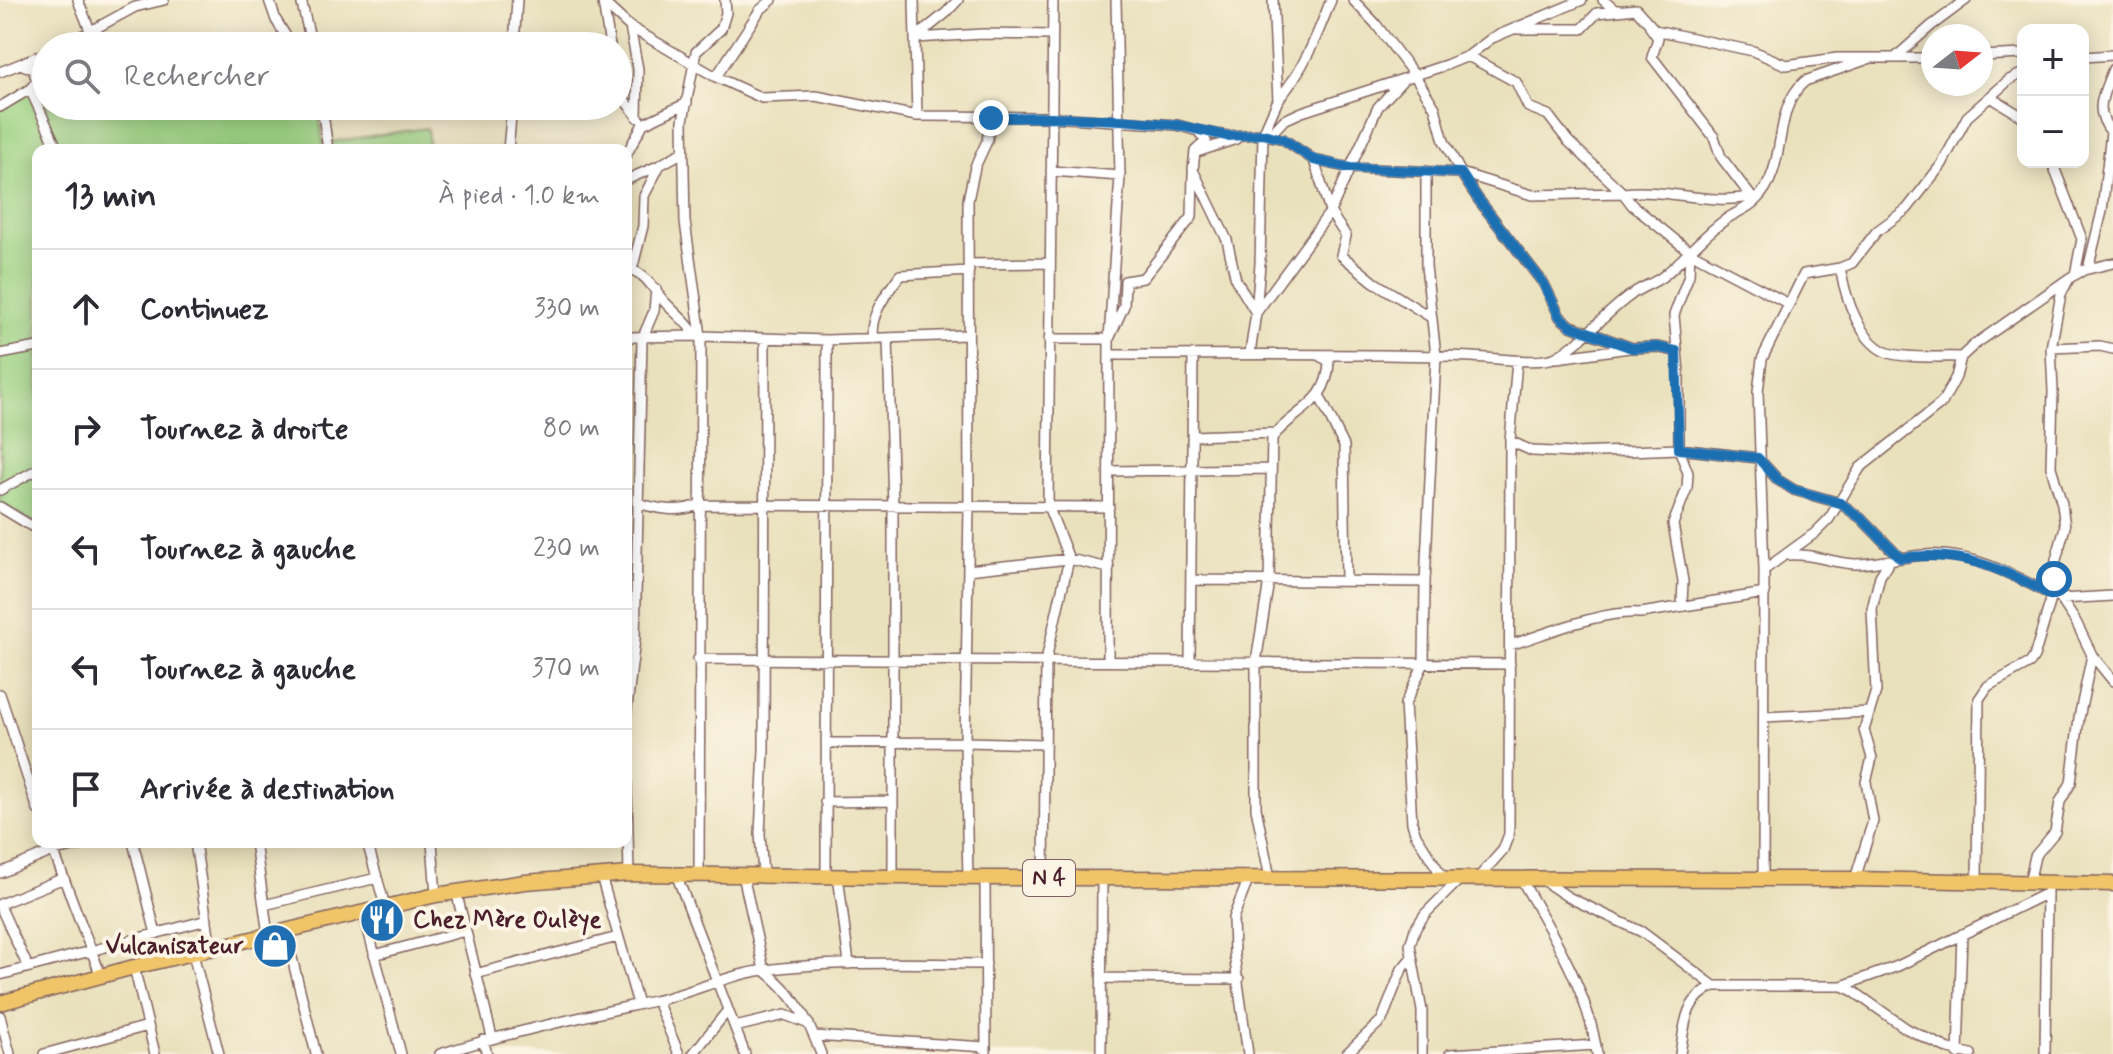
<!DOCTYPE html>
<html lang="fr">
<head>
<meta charset="utf-8">
<style>
	body { margin:0; font-family:Mynerve,sans-serif; background:#f2f2f3; color:#2b2b33 }
	.controls { position:absolute; right:24px; top:24px; display:grid; overflow:hidden; border-radius:16px; box-shadow:0 4px 20px #0003 }
	.controls button { width:72px; height:72px; display:grid; place-items:center; padding:0; border:0; border-bottom:2px solid #e1e1e2; background:#fff; color:#2b2b33; font:40px sans-serif }
	.compass { position:absolute; left:1921px; top:24px; width:72px; height:72px; border-radius:50%; background:#fff; box-shadow:0 4px 20px #0003; rotate:73deg }
	.stop { position:absolute; width:24px; height:24px; margin:-18px; border:6px solid #1f6fb2; border-radius:50%; background:#fff }
	.stop.end { background:#1f6fb2; border-color:#fff; box-shadow:0 2px 8px #0008 }
	.list { margin:0; padding:0; list-style:none }
	h2 { display:flex; justify-content:space-between; align-items:center; height:104px; margin:0; padding:0 32px; font-size:34px }
	h2 small { font-size:26px; font-weight:400; color:#7c7c81 }
	.list li { display:grid; grid-template-columns:52px 1fr auto; gap:24px; align-items:center; box-sizing:border-box; height:120px; padding:0 32px; border-top:2px solid #e1e1e2 }
	.list b { display:block; font-size:30px; white-space:nowrap }
	.list em { font-size:26px; font-style:normal; color:#7c7c81 }
	.icon { flex:none; width:44px; height:44px; fill:none; stroke:currentColor; stroke-width:2; stroke-linecap:round; stroke-linejoin:round }
	.map { position:relative; flex:none; width:2113px; height:1054px; overflow:hidden }
	.search { position:absolute; background:#fff; box-shadow:0 4px 20px #0003; left:32px; top:32px; width:600px; height:88px; display:flex; align-items:center; gap:20px; box-sizing:border-box; padding:0 28px; border-radius:44px; color:#7c7c81; font-size:30px }
	.panel { position:absolute; background:#fff; box-shadow:0 4px 20px #0003; left:32px; top:144px; width:600px; height:704px; border-radius:16px }
	.map>svg:first-child { display:block }
	.green { fill:#9cd183; stroke:#737857; stroke-width:2 }
	.lines { fill:none; stroke-linecap:round; stroke-linejoin:round }
	.minor-casing { stroke:#82635e; stroke-width:12 }
	.primary-casing { stroke:#82635e; stroke-width:17 }
	.minor { stroke:#fff; stroke-width:9 }
	.primary { stroke:#f0c469; stroke-width:14 }
	.route { stroke:#1f6fb2; stroke-width:10 }
	.labels { text-anchor:middle; dominant-baseline:central; stroke-width:8; stroke-linejoin:round; paint-order:stroke }
	.shield { fill:#fcf5e5; stroke:#7f5f63; stroke-width:2 }
	.shield-label { font-size:22px; font-weight:bold; fill:#4a1f2b }
	.poi-label { font-size:24px; font-weight:bold; fill:#4a1f2b; stroke:#fcf5e5; text-anchor:start }
</style>
</head>
<body>
<div class="map">
<svg width="2113" height="1054" viewBox="0 0 2113 1054">
	<rect width="100%" height="100%" fill="#fcf5e5"/>
	<filter id="ink" filterUnits="userSpaceOnUse"><feTurbulence type="fractalNoise" baseFrequency=".0125" numOctaves="2"/><feDisplacementMap in="SourceGraphic" scale="16" xChannelSelector="R" yChannelSelector="G"/><feConvolveMatrix kernelMatrix="1 2 1 2 8 2 1 2 1" color-interpolation-filters="sRGB"/></filter>
	<filter id="wash" filterUnits="userSpaceOnUse"><feTurbulence type="fractalNoise" baseFrequency=".006" numOctaves="4" result="noise"/><feDisplacementMap in="SourceGraphic" scale="32" xChannelSelector="R" yChannelSelector="G"/><feGaussianBlur stdDeviation="1.8" result="paint"/><feColorMatrix in="noise" values="0 0 0 0 0 0 0 0 0 0 0 0 0 0 0 0 0 1.4 0 .05"/><feComposite in="paint" operator="in"/></filter>
	<g filter="url(#wash)">
		<rect width="100%" height="100%" fill="#e9e0bc"/>
		<path class="green" d="M46,82V106H318L323,143L427,128L429,150H38V525L0,504V108L36,85Z
			M626,383L635,387L630,502L626,501Z"/>
	</g>
	<g filter="url(#ink)">
		<g class="lines">
			<g class="minor-casing">
				<path id="minor" d="M78,0L91,33
					M269,0L276,20L292,46
					M301,0L312,46
					M914,0L917,116
					M1353,0L1375,23L1415,76L1435,108L1444,141L1461,173L1478,199L1544,284L1560,317L1571,326L1632,348L1656,347L1676,351
					M1603,0L1615,10H1620
					M603,2L610,46
					M604,3L630,27L716,77L762,98L816,96L917,116L1051,117L1177,125L1198,131L1206,141L1195,151L1193,170L1227,240L1236,280L1256,313L1250,353
					M630,27L638,69L637,117
					M1650,27L1658,38L1652,57L1714,137L1721,157L1753,199
					M1517,29H1582L1597,13L1636,9L1655,30L1753,51L1786,65L1837,58H1933
					M915,38L983,34L1052,35
					M915,38L946,13L958,0
					M63,46L135,7L164,0
					M514,46L517,0
					M1468,56L1516,82L1528,107L1548,115L1568,141L1623,193C1666,188 1708,205 1750,197
					M1897,56L1931,26L1966,0
					M1981,56L2023,54
					M2083,57L2113,55
					M2113,69C2103,95 2092,111 2113,134
					M0,72L20,64
					M716,77L760,10L772,0
					M30,89L58,150
					M618,92L639,118
					M1992,98L2023,117
					M1278,100C1303,71 1317,36 1331,0
					M322,106L328,150
					M0,107L30,89L37,81L33,69L20,64L46,53
					M1198,131L1227,136L1263,134L1283,139L1314,160L1350,168L1461,173L1532,195L1623,193L1632,205L1690,252L1787,303
					M1269,136L1284,120L1302,112L1446,65L1468,56L1492,38L1582,0
					M508,150L512,106
					M1197,152L1236,139
					M626,155L643,124L687,103
					M1314,160L1330,212L1346,236L1341,255L1374,282L1432,318
					M2052,162L2082,239L2075,275
					M1051,171L1120,176
					M1426,171V266L1436,356L1425,582L1424,663L1405,704L1412,823L1416,835L1444,879
					M626,180L660,165L683,152
					M969,264L1050,263
					M1840,268C1845,295 1860,347 1892,354C1914,359 1939,356 1961,357
					M629,269C647,275 650,285 662,299C673,312 687,321 696,336
					M2088,269L2102,211L2111,132
					M632,270L643,226L644,196L660,165
					M1256,313L1260,264L1263,134L1278,100L1273,0
					M1256,313L1330,212L1378,107L1402,81
					M626,337L701,336L827,340L967,335
					M873,339C868,316 887,293 900,275L969,271
					M888,339L893,506V877
					M1049,339H1109L1124,306L1125,281L1143,278L1192,217L1193,174
					M2051,348L2100,346L2113,349
					M0,354L38,347
					M1109,355C1230,355 1351,353 1472,357C1492,358 1541,365 1556,357C1582,343 1606,312 1631,295C1640,287 1653,284 1662,277C1684,260 1702,236 1725,220C1734,213 1747,209 1755,201C1790,168 1770,111 1805,81L1871,58
					M1557,358L1629,348
					M1320,397L1344,446L1346,581
					M1192,436L1276,433
					M1510,441L1532,451L1576,453L1679,449L1758,458L1778,480L1794,490L1840,503L1862,519L1900,558
					M1109,471L1270,469
					M0,490L38,469
					M637,503C659,509 677,513 699,505L1109,507
					M0,507L38,530
					M1788,555C1813,553 1831,563 1855,564C1878,564 1899,557 1923,555C1969,551 2012,574 2051,595
					M968,570L1069,559L1109,568
					M1764,570L1758,392L1762,359L1804,274L1840,268L1852,263L1877,231L1907,209L1942,164L1967,117L2009,80L2023,73
					M1191,580L1425,582
					M2054,589L2076,622L2092,655L2113,681
					M2061,599L2113,596
					M1682,606L1683,581L1673,524L1687,488L1688,473L1679,449V373L1674,315L1689,275L1690,252
					M1510,645C1549,633 1601,610 1641,613L1765,593
					M698,659L1510,664
					M1108,661L1109,339L1120,176L1116,0
					M1190,661L1193,355
					M0,694L38,810
					M626,716L635,639L642,339L654,311L656,289
					M1764,717L1869,712
					M826,743L965,742L1045,744
					M626,751L629,874
					M825,802L892,801
					M50,842L101,976
					M133,842L156,934
					M195,842L211,949
					M255,842L268,935
					M367,842L385,906
					M432,842L436,895
					M0,873L53,851L97,842
					M676,874L745,1054
					M743,875L764,970C794,993 808,1019 821,1054
					M763,875L760,834L764,750L765,338
					M838,875L849,964
					M601,876L638,1004
					M699,876L701,336L685,222L683,121L696,52L721,29L726,13L725,0
					M826,876L827,340
					M968,878L965,742L969,506L968,200L975,167L987,141L991,118
					M985,878L986,1054
					M1044,878L1046,660L1069,559L1048,506L1053,0
					M1270,878L1256,808V662L1269,581L1272,438C1295,408 1328,406 1329,361L1321,357
					M1478,878L1503,850L1509,834L1510,441L1517,361
					M1521,879C1552,933 1589,992 1597,1054
					M1541,879L1568,897L1642,932L1714,986
					M1855,879L1873,821L1866,782L1872,758L1864,730L1876,691L1872,609L1880,576L1889,562
					M1763,880L1764,570L1815,533L1829,519L1860,468L1942,403L1956,377L1961,357L1974,345L2071,277L2084,270L2113,263
					M1977,881L1979,699L1988,686L2030,663L2034,657L2054,589L2056,560L2065,527L2062,504L2051,467L2053,391L2051,348L2061,294L2069,279
					M2029,883L2035,856L2055,832L2060,802L2071,783L2079,718L2092,655
					M456,891L492,1037
					M0,904L64,878
					M264,905L377,878
					M0,906L28,967
					M363,911L401,1054
					M285,930L316,1054
					M193,954L219,1054
					M374,955L465,931
					M134,967L155,1054
					M475,974L618,937
					M0,975L207,920
					M1102,978L1239,979
					M1842,986L1898,966L2047,893
					M657,1001L679,1054
					M0,1016L10,1054
					M735,1027L785,1015L809,1024
					M814,1036L986,1047
					M483,1040L487,1054
					M44,1054L148,1026
					M440,1054C510,1032 582,1017 654,1001C692,993 726,975 765,970C838,960 913,964 986,964
					M693,1054L728,1010
					M1101,1054L1102,877
					M1248,1054L1234,954L1233,918L1249,878
					M1346,1054L1382,1020L1402,969L1411,958
					M1422,1054V1011L1410,945L1415,929L1425,914L1460,879
					M1450,1054L1596,1045
					M1680,1054C1685,1024 1684,1000 1714,986H1842L1853,991L1907,1029L1949,1049L1971,1054
					M1958,1054L1962,934
					M2045,1054L2047,891"/>
			</g>
			<g class="primary-casing">
				<path id="primary" d="M0,1003L134,967L436,895L525,882L629,874L985,878L1855,879L2113,884"/>
			</g>
			<use href="#minor" class="minor"/>
			<use href="#primary" class="primary"/>
		</g>
	</g>
	<g class="lines" filter="url(#ink)">
		<path class="route" d="M991,118L1051,117L1121,120L1177,125L1227,136L1263,134L1283,139L1314,160L1350,168L1461,173L1478,199L1544,284L1560,317L1571,326L1632,348L1656,347L1676,351L1679,449L1758,458L1778,480L1794,490L1840,503L1862,519L1900,558C1960,550 1999,567 2051,595L2054,579"/>
	</g>
	<defs>
		<g id="restaurant-disc" transform="scale(2.3)"><circle r="9.5" fill="#1f6fb2" stroke="#fcf5e5"/><path d="M-5-6h1v4h1v-4h1v4h1v-4h1v5L-1.5 .5V6h-2V.5L-5-1ZM5-6V6H3V1.5H1.5Q1.5-4 5-6Z" fill="#fff"/></g>
		<g id="shop-disc" transform="scale(2.3)"><circle r="9.5" fill="#1f6fb2" stroke="#fcf5e5"/><path d="M-5-2.5h2.3a2.7 3.5 0 0 1 5.4 0H5L5.5 6h-11ZM-1.5-2.5h3a1.5 2.3 0 0 0-3 0Z" fill="#fff"/></g>
	</defs>
	<g fill-rule="evenodd">
		<use href="#restaurant-disc" x="382" y="920"/>
		<use href="#shop-disc" x="275" y="946"/>
	</g>
	<g class="labels">
		<rect class="shield" x="1023" y="860" width="52" height="36" rx="6"/>
		<g class="shield-label">
			<text x="1049" y="878">N 4</text>
		</g>
		<g class="poi-label">
			<text x="413" y="920">Chez Mère Oulèye</text>
			<text x="244" y="946" text-anchor="end">Vulcanisateur</text>
		</g>
	</g>
</svg>
<div class="controls">
<button>+</button>
<button>−</button>
</div>
<svg class="compass" viewBox="-18 -18 36 36"><path d="M0-13l5 13h-10z" fill="#e53935"/><path d="M0 13l5-13h-10z" fill="#7c7c81"/></svg>
<div class="stop" style="left:2054px;top:579px"></div>
<div class="stop end" style="left:991px;top:118px"></div>
<div class="search"><svg class="icon" aria-label="search" viewBox="0 0 24 24"><circle cx="10" cy="10" r="6"/><path d="M15 15l6 6"/></svg>Rechercher</div>
<section class="panel">
<h2>13 min<small>À pied · 1.0 km</small></h2>
<ul class="list">
<li><svg class="icon" aria-label="ahead" viewBox="0 0 24 24"><path d="M12 20V5M6 11l6-6 6 6"/></svg><div><b>Continuez</b></div><em>330 m</em></li>
<li><svg class="icon" aria-label="right" viewBox="0 0 24 24"><path d="M7 20v-9h11M14 6l5 5-5 5"/></svg><div><b>Tournez à droite</b></div><em>80 m</em></li>
<li><svg class="icon" aria-label="left" viewBox="0 0 24 24"><path d="M17 20v-9H6M10 6l-5 5 5 5"/></svg><div><b>Tournez à gauche</b></div><em>230 m</em></li>
<li><svg class="icon" aria-label="left" viewBox="0 0 24 24"><path d="M17 20v-9H6M10 6l-5 5 5 5"/></svg><div><b>Tournez à gauche</b></div><em>370 m</em></li>
<li><svg class="icon" aria-label="arrive" viewBox="0 0 24 24"><path d="M6 21V4h12l-3 4 3 4H6"/></svg><div><b>Arrivée à destination</b></div></li>
</ul>
</section>
</div>
</body>
</html>
